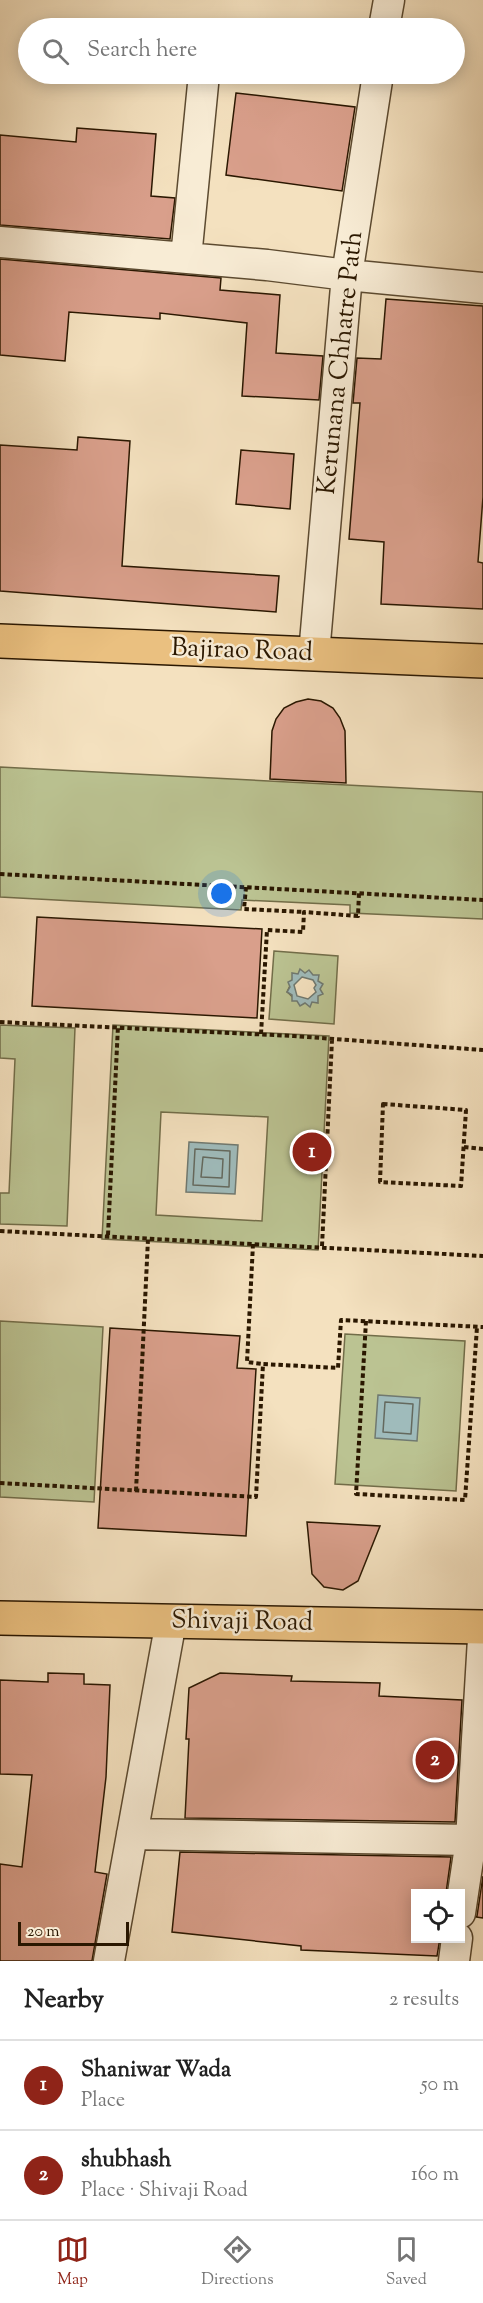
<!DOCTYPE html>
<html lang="en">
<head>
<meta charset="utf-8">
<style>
	body { margin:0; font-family:"Sorts Mill Goudy",serif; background:#f2f2f2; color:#222 }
	.controls { position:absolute; right:18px; bottom:18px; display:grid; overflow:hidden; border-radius:0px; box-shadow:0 3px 15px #0003 }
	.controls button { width:54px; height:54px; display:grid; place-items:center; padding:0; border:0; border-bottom:2px solid #e0e0e0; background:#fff; color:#222; font:30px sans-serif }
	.scale { position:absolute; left:18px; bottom:15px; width:111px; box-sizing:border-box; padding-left:6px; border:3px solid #2a1700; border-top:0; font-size:16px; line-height:21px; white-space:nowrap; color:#2a1700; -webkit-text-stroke:4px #f8ecd5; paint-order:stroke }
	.you { position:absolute; left:222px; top:894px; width:21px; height:21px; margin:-15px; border:4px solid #fff; border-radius:50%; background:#1a73e8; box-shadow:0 0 0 9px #1a73e833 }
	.badge { display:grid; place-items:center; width:39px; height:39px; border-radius:50%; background:#8f2418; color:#fff; font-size:20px; font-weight:700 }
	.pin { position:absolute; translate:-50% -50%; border:3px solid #fff; box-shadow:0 2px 6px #0006 }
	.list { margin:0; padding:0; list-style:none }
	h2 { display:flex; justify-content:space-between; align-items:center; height:78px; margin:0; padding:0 24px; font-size:26px }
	h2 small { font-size:20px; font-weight:400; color:#767676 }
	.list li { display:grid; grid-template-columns:39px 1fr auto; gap:18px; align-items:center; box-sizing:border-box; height:90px; padding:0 24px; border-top:2px solid #e0e0e0 }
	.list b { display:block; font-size:22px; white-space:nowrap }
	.list p { margin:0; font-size:20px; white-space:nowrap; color:#767676 }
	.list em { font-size:20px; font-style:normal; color:#767676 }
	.icon { flex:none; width:33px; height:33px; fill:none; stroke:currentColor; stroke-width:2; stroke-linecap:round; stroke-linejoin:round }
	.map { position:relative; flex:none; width:483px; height:1961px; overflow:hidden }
	.search { position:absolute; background:#fff; box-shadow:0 3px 15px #0003; left:18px; right:18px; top:18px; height:66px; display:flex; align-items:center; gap:15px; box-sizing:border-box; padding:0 21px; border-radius:33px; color:#767676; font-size:22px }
	.sheet { height:258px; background:#fff }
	nav { display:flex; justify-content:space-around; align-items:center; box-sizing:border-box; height:84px; border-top:2px solid #e0e0e0; background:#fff; font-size:16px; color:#767676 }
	nav a { display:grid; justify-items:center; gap:3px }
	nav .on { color:#8f2418 }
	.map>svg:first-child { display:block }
	.green { fill:#bbc392; stroke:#726d49; stroke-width:1.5; fill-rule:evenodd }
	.water { fill:#9fbbbb; stroke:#707970; stroke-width:1.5; fill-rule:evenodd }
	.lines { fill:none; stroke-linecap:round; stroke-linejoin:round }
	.shore { stroke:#64695e; stroke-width:1.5 }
	.building { fill:#d99f8b; stroke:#2a1700; stroke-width:1.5 }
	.minor-casing { stroke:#5c4a30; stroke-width:33 }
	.trunk-casing { stroke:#2a1700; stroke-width:36 }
	.path { stroke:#2a1700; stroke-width:4; stroke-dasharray:4.5 3; stroke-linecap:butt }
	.minor { stroke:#f8ecd5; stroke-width:30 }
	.trunk { stroke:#eac080; stroke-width:33 }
	.labels { text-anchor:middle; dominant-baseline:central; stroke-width:5; stroke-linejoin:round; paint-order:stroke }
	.street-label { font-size:26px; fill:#2a1700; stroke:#f8ecd5 }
</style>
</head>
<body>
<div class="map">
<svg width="483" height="1961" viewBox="0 0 483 1961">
	<rect width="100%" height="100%" fill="#f4e1bf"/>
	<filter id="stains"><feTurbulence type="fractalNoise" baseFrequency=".00333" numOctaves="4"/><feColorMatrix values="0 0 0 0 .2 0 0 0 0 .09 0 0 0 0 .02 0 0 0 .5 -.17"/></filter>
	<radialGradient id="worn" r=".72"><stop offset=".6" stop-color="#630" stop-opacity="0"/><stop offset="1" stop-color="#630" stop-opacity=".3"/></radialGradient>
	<path class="green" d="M0,767L483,792V919L350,913V905L242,900L241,910L0,897Z
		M274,951L338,956L334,1024L269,1019ZM305,973C330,979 318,1011 298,1001C294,999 291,995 287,992C292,982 293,976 305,973Z
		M0,1025L75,1028L67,1226L0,1224V1193H9L15,1059L0,1058Z
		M113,1025L329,1036L318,1250L102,1239ZM161,1112L268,1117L262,1221L156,1215Z
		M0,1321L103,1327L94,1502L0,1497Z
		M345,1334L465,1341L456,1491L335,1484Z"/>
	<path class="water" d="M300,969L305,973L309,970L313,975H319L318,981L323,984L320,989L323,994L318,996V1003L312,1002L310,1007L305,1003L300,1006L297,1001H292V995L287,992L290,987L288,982L292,980V973L298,974ZM302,977L313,980L316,985L314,988L316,992L308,999L297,996L294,985Z
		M189,1142L238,1145L235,1194L186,1192Z
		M378,1395L420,1398L417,1441L375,1438Z"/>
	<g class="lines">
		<path class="shore" d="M195,1149L230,1151L229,1187L193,1185Z
			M203,1157L223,1159L222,1178L201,1177Z
			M385,1402L413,1404L411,1434L383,1432Z"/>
	</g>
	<path class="building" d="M236,93L355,107L342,191L226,175Z
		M77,128L156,134L151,196L175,198L170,239L0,225V135L76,142Z
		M0,259L221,278L220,290L280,295L276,353L323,356L319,400L242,396L247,323L160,313V319L69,312L65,361L0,355Z
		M386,299L483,306V497L478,562L483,563V609L381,604L384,542L349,539L360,403H353L357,358L381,359Z
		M78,437L130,441L122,566L279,576L276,612L0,591V445L77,450Z
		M241,450L294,454L290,509L236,504Z
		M308,699L321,701L333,708L340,718L345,731L346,783L270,779L272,731L276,719L284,708L296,702Z
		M37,917L262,929L257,1018L32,1006Z
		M110,1328L240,1336L237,1368L256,1369L246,1536L98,1528Z
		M307,1522L380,1526L358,1581L343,1590L324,1587L312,1574Z
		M48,1673L84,1674V1684L110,1685L106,1777L95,1872L107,1874L92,1961H0V1864L22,1867L32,1775L0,1774V1680L48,1682Z
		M220,1673L292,1676L291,1681L380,1683L379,1696L462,1700L455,1822L185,1818L189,1739H186L189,1688Z
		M180,1852L451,1857L446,1893H416V1938H440L437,1956L301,1950V1946L172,1932Z
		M483,1876V1918L476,1917L477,1916Z"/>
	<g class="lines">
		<g class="minor-casing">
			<path id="minor" d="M384,28L389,0
				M0,242L267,265L347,275L483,288
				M186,258L204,74
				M314,654L347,275L378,74
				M132,1834L471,1840L483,1639
				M460,1913L471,1840
				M109,1961L171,1621
				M454,1961L457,1938"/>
		</g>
		<g class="trunk-casing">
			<path id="trunk" d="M0,641L483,661
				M0,1618L483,1627"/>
		</g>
		<path class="path" d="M0,874L483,900
			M246,887L244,909L304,912
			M0,1022L294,1036L483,1050
			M261,1034L267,930L303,932L304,912L358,916L359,893
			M383,1104L466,1110L461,1186L380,1182Z
			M464,1147L483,1149
			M0,1231L483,1256
			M108,1235L118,1026
			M253,1244L247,1362L263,1364
			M322,1246L332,1040
			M366,1321L356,1494L465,1500L477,1327
			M0,1483L256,1497L263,1364L338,1368L341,1320L483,1327
			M136,1491L148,1239"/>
		<use href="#minor" class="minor"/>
		<use href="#trunk" class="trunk"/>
	</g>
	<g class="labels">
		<g class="street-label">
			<text transform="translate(341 363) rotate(-84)">Kerunana Chhatre Path</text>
			<text transform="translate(242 651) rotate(2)">Bajirao Road</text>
			<text transform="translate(242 1622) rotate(1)">Shivaji Road</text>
		</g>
	</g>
	<rect width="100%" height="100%" filter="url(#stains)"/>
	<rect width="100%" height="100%" fill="url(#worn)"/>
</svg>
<div class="controls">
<button><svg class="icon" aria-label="locate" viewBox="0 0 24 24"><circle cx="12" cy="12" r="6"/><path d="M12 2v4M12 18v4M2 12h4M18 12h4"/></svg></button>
</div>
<div class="scale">20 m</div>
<div class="you"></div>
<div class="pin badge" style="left:312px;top:1152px">1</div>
<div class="pin badge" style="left:435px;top:1760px">2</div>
<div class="search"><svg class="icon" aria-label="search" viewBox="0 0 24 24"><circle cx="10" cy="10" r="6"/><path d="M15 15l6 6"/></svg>Search here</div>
</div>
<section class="sheet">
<h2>Nearby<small>2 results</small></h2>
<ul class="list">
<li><span class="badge">1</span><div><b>Shaniwar Wada</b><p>Place</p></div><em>50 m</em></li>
<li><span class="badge">2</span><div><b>shubhash</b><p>Place · Shivaji Road</p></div><em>160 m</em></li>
</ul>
</section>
<nav>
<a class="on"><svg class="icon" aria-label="map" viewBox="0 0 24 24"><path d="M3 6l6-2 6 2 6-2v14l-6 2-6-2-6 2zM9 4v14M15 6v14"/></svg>Map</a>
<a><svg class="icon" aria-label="directions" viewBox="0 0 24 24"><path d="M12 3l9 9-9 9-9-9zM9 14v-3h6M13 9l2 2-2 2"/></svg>Directions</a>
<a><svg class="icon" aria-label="saved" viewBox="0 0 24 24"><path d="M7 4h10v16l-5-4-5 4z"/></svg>Saved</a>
</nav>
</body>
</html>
